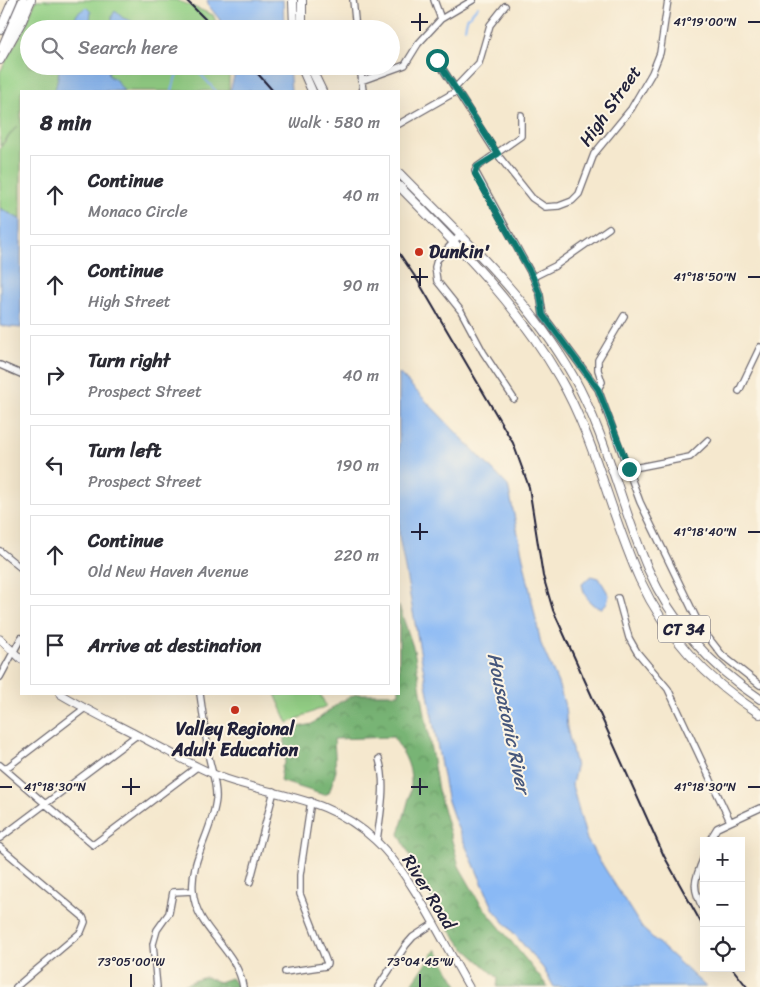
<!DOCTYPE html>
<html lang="en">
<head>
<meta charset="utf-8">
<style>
	body { margin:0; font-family:Sriracha,sans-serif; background:#f7f7f7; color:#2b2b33 }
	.controls { position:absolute; right:15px; bottom:15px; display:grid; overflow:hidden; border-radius:0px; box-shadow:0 5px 20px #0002 }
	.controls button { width:45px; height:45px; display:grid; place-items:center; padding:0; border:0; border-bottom:1px solid #e1e1e2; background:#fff; color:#2b2b33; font:25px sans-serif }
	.stop { position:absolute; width:15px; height:15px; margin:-11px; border:4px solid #0f766e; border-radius:50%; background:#fff }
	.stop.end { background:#0f766e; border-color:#fff; box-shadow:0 1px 5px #0008 }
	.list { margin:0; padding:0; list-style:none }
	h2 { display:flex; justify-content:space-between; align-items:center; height:65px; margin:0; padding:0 20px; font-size:21px }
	h2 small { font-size:16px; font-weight:400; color:#7c7c81 }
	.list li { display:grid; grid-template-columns:32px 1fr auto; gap:15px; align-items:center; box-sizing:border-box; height:80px; margin:0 10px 10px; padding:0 10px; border:1px solid #e1e1e2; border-radius:0px }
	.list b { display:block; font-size:19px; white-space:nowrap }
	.list p { margin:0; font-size:16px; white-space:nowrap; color:#7c7c81 }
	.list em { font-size:16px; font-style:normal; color:#7c7c81 }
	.icon { flex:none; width:28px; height:28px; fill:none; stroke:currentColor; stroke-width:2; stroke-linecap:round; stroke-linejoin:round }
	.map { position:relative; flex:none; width:760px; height:987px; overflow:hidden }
	.search { position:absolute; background:#fff; box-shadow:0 5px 20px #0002; left:20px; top:20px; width:380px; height:55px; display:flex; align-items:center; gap:12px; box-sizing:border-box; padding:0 18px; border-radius:28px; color:#7c7c81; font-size:19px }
	.panel { position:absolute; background:#fff; box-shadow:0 5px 20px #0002; left:20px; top:90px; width:380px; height:605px; border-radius:0px }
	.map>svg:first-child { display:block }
	.green { fill:#95d287; stroke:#5c7a61 }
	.forest { fill:url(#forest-crowns); stroke:#4d6b58 }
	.water { fill:#8ab9f5; stroke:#566e98 }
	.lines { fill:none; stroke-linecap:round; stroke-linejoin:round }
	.stream { stroke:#8ab9f5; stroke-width:2 }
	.minor-casing { stroke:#6c676e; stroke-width:8 }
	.major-casing { stroke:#6c676e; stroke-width:9 }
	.highway-casing { stroke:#6c676e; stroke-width:10 }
	.minor { stroke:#fff; stroke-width:5.5 }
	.major { stroke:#fff; stroke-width:7 }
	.highway { stroke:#fff; stroke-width:8 }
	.rail { stroke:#22223b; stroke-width:2 }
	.route { stroke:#0f766e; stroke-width:6 }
	.ticks { fill:none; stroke:#22223b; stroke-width:2 }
	.poi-dot { fill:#c8321e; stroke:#fcf5e5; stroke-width:2 }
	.labels { text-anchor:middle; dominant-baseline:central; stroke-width:4; stroke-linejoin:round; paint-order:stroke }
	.shield { fill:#fcf5e5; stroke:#63616e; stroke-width:1 }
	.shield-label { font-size:16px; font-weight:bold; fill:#22223b }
	.street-label { font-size:18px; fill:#22223b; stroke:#fcf5e5 }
	.poi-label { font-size:18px; font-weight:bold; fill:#22223b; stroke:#fcf5e5; text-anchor:start }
	.water-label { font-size:19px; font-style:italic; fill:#46577c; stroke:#fcf5e5 }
	.ticks-label { font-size:12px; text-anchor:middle; fill:#22223b; stroke:#fcf5e5; stroke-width:4; stroke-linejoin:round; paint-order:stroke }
</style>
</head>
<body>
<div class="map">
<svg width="760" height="987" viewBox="0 0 760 987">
	<defs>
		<pattern id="forest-crowns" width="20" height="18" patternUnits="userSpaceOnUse" patternTransform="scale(1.25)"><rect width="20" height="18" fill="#78b474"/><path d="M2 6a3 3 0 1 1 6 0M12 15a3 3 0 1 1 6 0" fill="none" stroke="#629260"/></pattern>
	</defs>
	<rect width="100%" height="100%" fill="#fcf5e5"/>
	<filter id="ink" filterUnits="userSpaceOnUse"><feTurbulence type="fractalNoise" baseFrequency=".02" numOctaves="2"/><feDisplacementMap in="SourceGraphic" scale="10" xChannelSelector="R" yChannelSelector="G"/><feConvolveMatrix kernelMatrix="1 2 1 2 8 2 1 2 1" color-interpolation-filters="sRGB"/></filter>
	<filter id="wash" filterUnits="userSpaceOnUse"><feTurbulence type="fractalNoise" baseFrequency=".0096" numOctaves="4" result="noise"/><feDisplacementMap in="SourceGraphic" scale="20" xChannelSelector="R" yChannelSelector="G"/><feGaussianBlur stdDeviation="1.12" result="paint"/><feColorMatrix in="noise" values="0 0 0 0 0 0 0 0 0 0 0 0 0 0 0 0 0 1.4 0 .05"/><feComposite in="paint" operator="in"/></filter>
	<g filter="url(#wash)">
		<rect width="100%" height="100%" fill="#f5e8ce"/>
		<path class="green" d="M36,0H176L213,15L219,29H29V66H229V91H21V220L0,208V148L17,126L0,146V72L26,24Z
			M275,694H320L326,706L288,723Z"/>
		<path class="forest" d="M399,606L414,650L438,790L459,866L480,903L548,987H497L498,978L461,945L442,919L399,834C410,791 422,777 393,737L334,739L336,771L329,793L324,795L280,781L282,767L285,762V730L312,724L340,702L356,694H399Z
			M436,949L459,987H410Z
			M205,977L219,982L231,978L238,987H185V984Z"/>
		<path class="water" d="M207,0H283L284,29H227L209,6Z
			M86,7L91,12L89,29H64L71,28L77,14Z
			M115,11L123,18L132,21L134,29H112V16Z
			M58,66H108L109,76L115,79L124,91H55L59,71Z
			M237,66H289L291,91H230Z
			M0,208L21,220V328L0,326Z
			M399,373L508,486L541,644L558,683L565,706L567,728L576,767L572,785L587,840L642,928L706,987H554L543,968L494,910L456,824L447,798L399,536Z
			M591,576L599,578L609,595L607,603L602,608C590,607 584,595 582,584Z"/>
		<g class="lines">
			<path class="stream" d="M465,28L467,19L478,6
				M193,66L216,91
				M172,91L176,76L184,66"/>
		</g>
	</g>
	<g filter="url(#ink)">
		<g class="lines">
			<g class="minor-casing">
				<path id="minor" d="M353,0L356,29
					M434,0L441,19
					M437,60L497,154L532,198L545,207L559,206L572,201L579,194L594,154L631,109L652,73L660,53L668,0
					M360,66L363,91
					M361,81L405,65L418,44L441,19L473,0
					M455,88L479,63L490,25L505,6
					M521,115V136L477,167L475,171L533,277L540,295L543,315
					M399,124L457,91
					M460,235L437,260L435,267L437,281L461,311L483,352L514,399
					M533,277L555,266L609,228
					M543,315L598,389L640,502L701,628L722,655L760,685
					M0,365L21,374
					M598,389L602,382L598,370V360L624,316
					M739,391L760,347
					M629,469L690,457L708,440
					M0,551L21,568
					M618,598L629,638L637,652L668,689L730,821
					M0,677L21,638
					M200,694C203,715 206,737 209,758C212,772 217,785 216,799C213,831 190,859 193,891C196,931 237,948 243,987
					M0,765L93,845L197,767
					M5,769L85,708
					M0,838L137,735
					M377,841C380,814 387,786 379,759
					M709,841L717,828L760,808
					M0,847L83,917L85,922L81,932L16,987
					M704,857C694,880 691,888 704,910
					M250,882L274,791
					M285,972L326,966L327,963L300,894V875L311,801
					M157,987L153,944L157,930L169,913L173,892L193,891
					M378,987L406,945L413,937L433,924"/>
			</g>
			<g class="major-casing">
				<path id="major" d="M0,639L21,659
					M60,694C85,709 112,722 137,735C167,750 195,768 226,779C282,798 329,797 375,840C411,873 444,944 469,987"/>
			</g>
			<g class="highway-casing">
				<path id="highway" d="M293,0L294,29
					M302,0V29
					M0,30L13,0
					M2,48L23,0
					M0,60L22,21L31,0
					M301,66L312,91
					M310,66L322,91
					M399,173C462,237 528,297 573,376C607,437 621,506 648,569C672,623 712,667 760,699
					M399,186C458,246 517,304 559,377C596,441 610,514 640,580C666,636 709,681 760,714"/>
			</g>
			<use href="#minor" class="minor"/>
			<use href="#major" class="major"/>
			<use href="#highway" class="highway"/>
			<path class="rail" d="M186,0L215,29
				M251,66L273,91
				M399,253L418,281L513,443L529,487L543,576L553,610L664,856L704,928
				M732,968L747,987"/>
		</g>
	</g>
	<g class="lines" filter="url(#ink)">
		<path class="route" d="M437,60L498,154L477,167L475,174L533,277L540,295L543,315L598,389L629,469"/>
	</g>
	<path class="ticks" d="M420,13V31M411,22H428M748,22H760M420,268V286M411,277H428M748,277H760M420,523V540M411,532H428M748,532H760M131,778V795M420,778V795M0,787H12M122,787H140M411,787H428M748,787H760M131,974V987M420,974V987"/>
	<g class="poi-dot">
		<circle cx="419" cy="252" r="5"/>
		<circle cx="235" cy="710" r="5"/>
	</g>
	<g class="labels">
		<rect class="shield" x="658" y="615.5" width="52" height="27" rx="4"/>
		<g class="shield-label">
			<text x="684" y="629">CT 34</text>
		</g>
		<g class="street-label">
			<text transform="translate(610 106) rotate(-55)">High Street</text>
			<text transform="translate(429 892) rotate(58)">River Road</text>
		</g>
		<g class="poi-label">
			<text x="429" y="252">Dunkin'</text>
			<text x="235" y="729" text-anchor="middle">Valley Regional<tspan x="235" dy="21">Adult Education</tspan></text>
		</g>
		<g class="water-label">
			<text transform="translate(509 723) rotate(78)">Housatonic River</text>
		</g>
	</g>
	<g class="ticks-label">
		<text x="705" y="26">41°19'00"N</text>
		<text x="705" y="281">41°18'50"N</text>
		<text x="705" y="536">41°18'40"N</text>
		<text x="55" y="791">41°18'30"N</text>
		<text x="705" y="791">41°18'30"N</text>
		<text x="131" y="966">73°05'00"W</text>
		<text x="420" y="966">73°04'45"W</text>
	</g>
</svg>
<div class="controls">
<button>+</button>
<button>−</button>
<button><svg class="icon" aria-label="locate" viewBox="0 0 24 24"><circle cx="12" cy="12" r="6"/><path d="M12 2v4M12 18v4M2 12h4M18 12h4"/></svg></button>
</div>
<div class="stop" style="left:437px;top:60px"></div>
<div class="stop end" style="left:629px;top:469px"></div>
<div class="search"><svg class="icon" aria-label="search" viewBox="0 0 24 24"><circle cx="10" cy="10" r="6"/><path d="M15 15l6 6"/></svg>Search here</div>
<section class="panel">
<h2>8 min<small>Walk · 580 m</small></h2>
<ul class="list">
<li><svg class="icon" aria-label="ahead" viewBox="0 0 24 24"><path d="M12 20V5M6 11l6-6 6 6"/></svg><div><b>Continue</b><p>Monaco Circle</p></div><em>40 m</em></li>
<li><svg class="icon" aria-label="ahead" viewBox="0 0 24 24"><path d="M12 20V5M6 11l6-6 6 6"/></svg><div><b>Continue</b><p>High Street</p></div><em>90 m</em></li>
<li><svg class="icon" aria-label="right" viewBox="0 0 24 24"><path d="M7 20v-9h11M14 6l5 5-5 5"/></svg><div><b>Turn right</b><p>Prospect Street</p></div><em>40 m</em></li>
<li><svg class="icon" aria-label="left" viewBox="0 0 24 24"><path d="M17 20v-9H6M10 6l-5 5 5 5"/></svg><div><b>Turn left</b><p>Prospect Street</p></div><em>190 m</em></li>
<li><svg class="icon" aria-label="ahead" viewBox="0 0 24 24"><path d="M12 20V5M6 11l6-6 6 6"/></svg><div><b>Continue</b><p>Old New Haven Avenue</p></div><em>220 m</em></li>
<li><svg class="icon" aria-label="arrive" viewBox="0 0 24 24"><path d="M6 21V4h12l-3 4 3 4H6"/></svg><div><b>Arrive at destination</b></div></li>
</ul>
</section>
</div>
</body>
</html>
